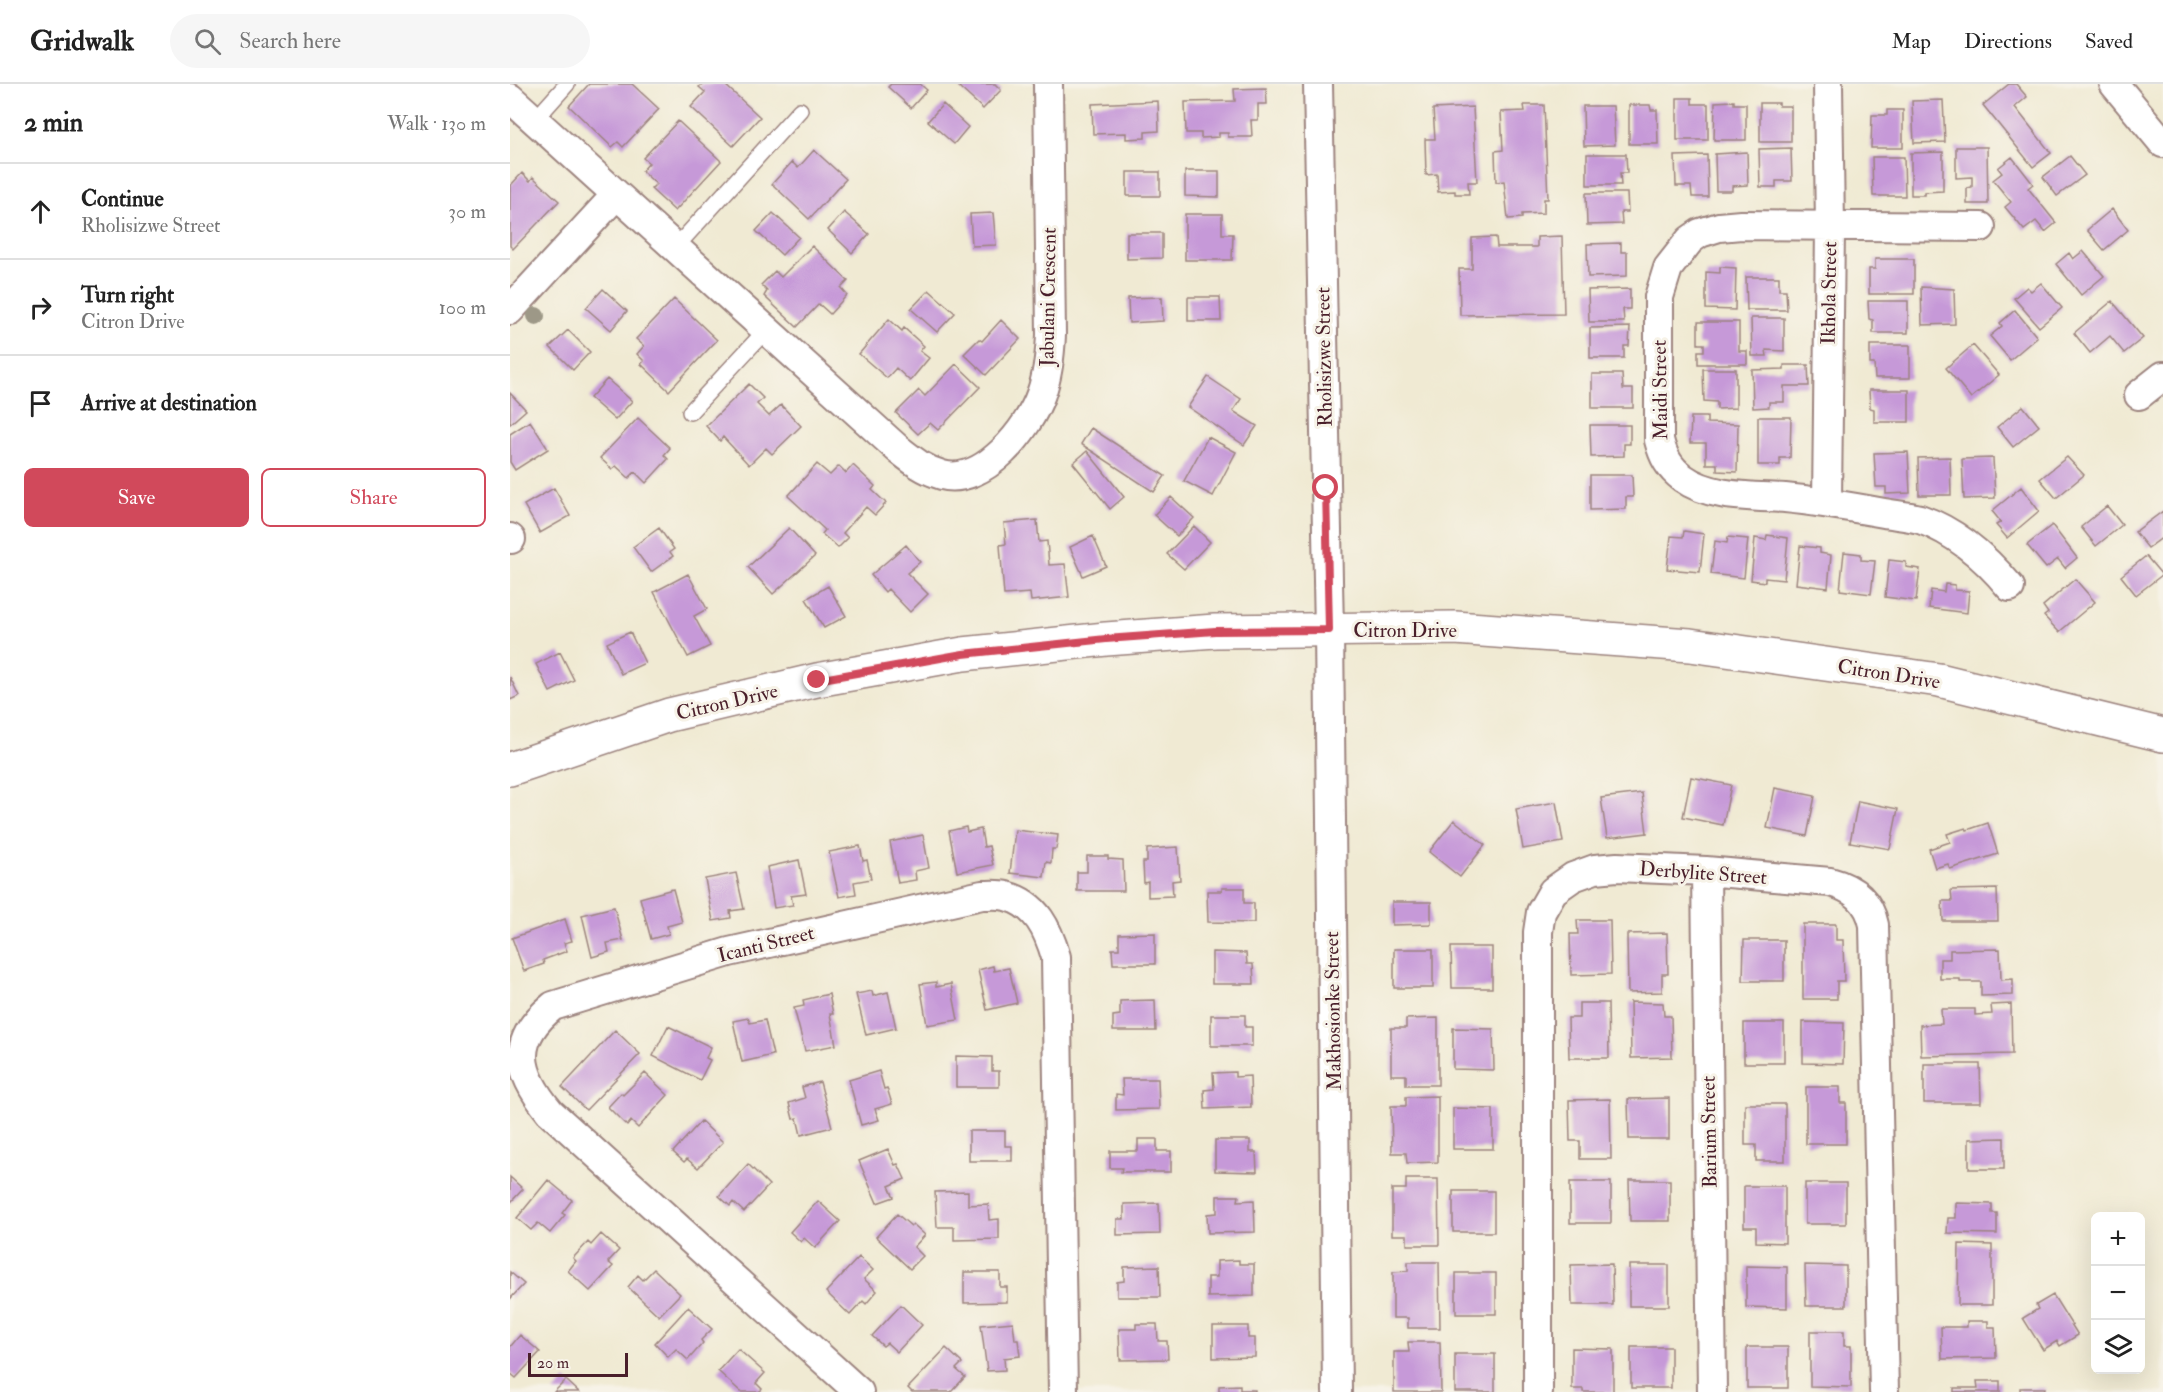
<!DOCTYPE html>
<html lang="en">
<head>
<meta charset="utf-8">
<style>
	body { margin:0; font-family:"IM FELL Double Pica",serif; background:#f6f6f6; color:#222 }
	.controls { position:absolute; right:18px; bottom:18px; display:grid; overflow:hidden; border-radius:9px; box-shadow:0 6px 24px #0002 }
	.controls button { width:54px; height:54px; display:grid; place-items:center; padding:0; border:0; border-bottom:2px solid #e0e0e0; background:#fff; color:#222; font:30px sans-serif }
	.scale { position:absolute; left:18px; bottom:15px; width:100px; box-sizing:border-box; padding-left:6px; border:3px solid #4a1f2b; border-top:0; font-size:16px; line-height:21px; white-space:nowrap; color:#4a1f2b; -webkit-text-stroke:4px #f7f3e8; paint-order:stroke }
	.stop { position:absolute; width:18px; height:18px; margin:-14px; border:4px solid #d1495b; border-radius:50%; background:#fff }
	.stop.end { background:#d1495b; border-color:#fff; box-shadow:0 2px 6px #0008 }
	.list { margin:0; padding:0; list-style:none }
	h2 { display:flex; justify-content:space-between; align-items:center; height:78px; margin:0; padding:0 24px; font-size:26px }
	h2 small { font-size:20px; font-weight:400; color:#767676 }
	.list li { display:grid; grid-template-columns:39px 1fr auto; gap:18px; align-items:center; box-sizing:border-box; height:96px; padding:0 24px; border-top:2px solid #e0e0e0 }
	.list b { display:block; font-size:22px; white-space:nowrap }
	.list p { margin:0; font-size:20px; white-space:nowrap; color:#767676 }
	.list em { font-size:20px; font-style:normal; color:#767676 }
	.actions { display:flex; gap:12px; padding:18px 24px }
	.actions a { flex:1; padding:14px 0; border:2px solid #d1495b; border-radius:9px; text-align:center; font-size:21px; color:#d1495b }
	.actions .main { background:#d1495b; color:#fff }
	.icon { flex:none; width:33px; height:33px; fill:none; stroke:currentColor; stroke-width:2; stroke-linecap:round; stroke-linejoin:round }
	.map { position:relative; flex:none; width:1653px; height:1308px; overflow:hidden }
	header { display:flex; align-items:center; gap:36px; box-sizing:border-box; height:84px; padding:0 30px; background:#fff; border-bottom:2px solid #e0e0e0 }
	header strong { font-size:28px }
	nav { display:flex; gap:33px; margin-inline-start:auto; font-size:21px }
	.search { width:420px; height:54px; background:#f6f6f6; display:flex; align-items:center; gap:15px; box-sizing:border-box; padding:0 21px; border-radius:33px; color:#767676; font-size:22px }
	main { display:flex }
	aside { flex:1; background:#fff }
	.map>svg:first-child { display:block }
	.building { fill:#c699d8 }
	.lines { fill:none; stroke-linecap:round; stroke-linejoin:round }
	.service-casing { stroke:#9d847f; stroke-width:18 }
	.minor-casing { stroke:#9d847f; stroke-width:32 }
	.tertiary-casing { stroke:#9d847f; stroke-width:36 }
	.service { stroke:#fff; stroke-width:15 }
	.minor { stroke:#fff; stroke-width:28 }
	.tertiary { stroke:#fff; stroke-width:33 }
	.tree { fill:#9d9887 }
	.route { stroke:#d1495b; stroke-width:8 }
	.labels { text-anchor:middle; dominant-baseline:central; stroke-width:6; stroke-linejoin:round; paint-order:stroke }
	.street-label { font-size:20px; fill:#4a1f2b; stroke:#f7f3e8 }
</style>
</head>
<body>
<header>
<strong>Gridwalk</strong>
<div class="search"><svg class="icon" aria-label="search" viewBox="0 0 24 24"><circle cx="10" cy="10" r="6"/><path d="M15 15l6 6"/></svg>Search here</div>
<nav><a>Map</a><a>Directions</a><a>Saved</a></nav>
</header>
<main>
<aside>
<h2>2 min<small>Walk · 130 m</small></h2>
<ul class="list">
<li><svg class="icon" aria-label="ahead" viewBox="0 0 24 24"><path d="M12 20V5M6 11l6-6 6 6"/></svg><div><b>Continue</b><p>Rholisizwe Street</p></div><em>30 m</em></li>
<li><svg class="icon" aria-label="right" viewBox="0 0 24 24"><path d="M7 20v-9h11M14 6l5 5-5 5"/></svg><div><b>Turn right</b><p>Citron Drive</p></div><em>100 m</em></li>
<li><svg class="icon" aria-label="arrive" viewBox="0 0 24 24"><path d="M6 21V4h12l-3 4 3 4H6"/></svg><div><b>Arrive at destination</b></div></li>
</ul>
<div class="actions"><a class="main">Save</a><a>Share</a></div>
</aside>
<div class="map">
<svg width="1653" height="1308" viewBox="0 0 1653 1308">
	<rect width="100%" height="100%" fill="#f7f3e8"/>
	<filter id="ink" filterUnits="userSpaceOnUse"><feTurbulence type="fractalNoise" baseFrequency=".0167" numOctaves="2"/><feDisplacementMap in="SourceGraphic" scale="12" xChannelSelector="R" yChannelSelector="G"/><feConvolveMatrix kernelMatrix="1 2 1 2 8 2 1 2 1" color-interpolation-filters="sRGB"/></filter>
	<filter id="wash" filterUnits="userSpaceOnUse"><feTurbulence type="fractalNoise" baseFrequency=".008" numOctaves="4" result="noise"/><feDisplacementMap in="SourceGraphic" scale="24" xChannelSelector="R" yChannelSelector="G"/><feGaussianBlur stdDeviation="1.35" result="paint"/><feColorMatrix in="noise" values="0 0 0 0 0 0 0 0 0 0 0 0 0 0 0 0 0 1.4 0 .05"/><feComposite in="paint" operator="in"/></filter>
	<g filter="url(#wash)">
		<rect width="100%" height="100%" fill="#f0ead3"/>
		<g id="blocks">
			<path class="building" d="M79,0H122L149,25L113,63L108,58L102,63L59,22Z
				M192,0H214L250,33L223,62L181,23L195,8L189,3Z
				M381,0H410L417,6L401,24L378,3Z
				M452,0H485L491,6L473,25L449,3Z
				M1499,0H1506L1517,13L1505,23L1541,69L1523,83L1473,21Z
				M756,4L757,20H748V36H741L742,53H718V49H709V53L691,54V49H676L675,18L725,17L724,5Z
				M1167,14H1182V20H1198V56H1167Z
				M1433,16L1435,58L1404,59L1402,17Z
				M648,17L649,47L635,48V54L616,55V49L583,50L582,20Z
				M1224,17V20H1236V56H1204L1205,18Z
				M1250,19H1269V22H1281V58H1250Z
				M433,20L458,43L444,60L418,37Z
				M1014,21H1034L1038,115H1034V129L1012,130V134L998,135L994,97L986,98L985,67L993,66L991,28L1015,27Z
				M1119,21H1140L1141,26H1147L1148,60H1119Z
				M1073,22H1103L1105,61L1074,62Z
				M963,23L967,98H958L959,110H945V107L928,108L927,90L916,91L915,55H925L923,25Z
				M1377,26H1393V64H1361L1362,31H1377Z
				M168,37L211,77L165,127L141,105L146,100L132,87L139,79L133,74Z
				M1446,63H1477L1478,120H1457V104L1462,103V93L1446,94Z
				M1281,64L1282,97H1266V103H1250L1249,65Z
				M304,66L336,95L299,135L262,100L282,78L288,84Z
				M1237,68L1238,101L1222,102V107H1206L1205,70Z
				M1433,68V107L1414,108V111H1401V69Z
				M1077,70H1116L1117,89H1110L1111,101H1077Z
				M1197,71L1198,113H1182L1181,102H1166L1165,72Z
				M1560,72L1575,91L1547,112L1533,93Z
				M1362,73H1394L1395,112H1363Z
				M1502,73L1523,100L1518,104L1546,139L1535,148L1526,137L1514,146L1495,123L1501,118L1483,96L1492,89L1488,84Z
				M675,87H709V113L675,112Z
				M617,88H650V112H617Z
				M12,89L20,97L23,93L49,117L3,165L0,162V102Z
				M1076,109H1117L1118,128H1111L1112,140L1077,141Z
				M1602,125L1618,146L1594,166L1577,146Z
				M334,128L359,150L342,169L318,146Z
				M263,129L289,153L272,171L246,147Z
				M483,129L486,161L462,162L460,130Z
				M675,130H712V150H723L722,176H675Z
				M617,149H652V174L617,175Z
				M1052,152L1054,230L950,231L949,185H962V154L986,153L987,163H1027V153Z
				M1111,159V168H1117V192L1078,193L1077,160Z
				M302,162L338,197L331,204L337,211L320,230L309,220L287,243L254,212L257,207L251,201L265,187L271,193Z
				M1573,167L1594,192L1571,211L1546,180L1559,169L1563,175Z
				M1365,175H1404V210H1359V185H1365Z
				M1210,183L1226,184L1225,226L1196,225V188L1210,189Z
				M1236,193H1269V206H1276L1277,226H1237Z
				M1531,199L1552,224L1529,243L1504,214L1517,203L1521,207Z
				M1411,203L1444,205L1445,240L1412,241Z
				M93,205L117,227L101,246L76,224Z
				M1120,205V225H1113L1114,238H1079L1078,206Z
				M419,206L445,229L427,248L401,225Z
				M652,213L653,237L619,239L618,214Z
				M678,213H710L711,237H678Z
				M164,215L207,256L159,307L131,280L134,277L127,270L134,262L126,255Z
				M1358,217H1398V249H1363V236L1359,235Z
				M1602,217L1633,254L1614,269L1600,252L1580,269L1564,249Z
				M1505,226L1527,253L1500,276L1480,252L1492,242L1490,239Z
				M1241,234H1274V267L1256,266L1257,272H1242Z
				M379,235L392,247L394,244L414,262L410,267L419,274L400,297L386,284L377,294L349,270Z
				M491,236L510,255L476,291L454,270L469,255L472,257Z
				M1188,238H1229V267H1237V280H1188V267H1194V260H1188Z
				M1120,243L1119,262H1114V274H1080V244Z
				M58,246L80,268L63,286L40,263Z
				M1360,261H1400V294H1365L1364,280H1360Z
				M1463,261L1489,291L1461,314L1436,284Z
				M446,280L470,303L428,346L420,339L408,350L386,329L409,306L415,312Z
				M1274,281H1298L1299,302H1274V318H1259V323L1243,324L1242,286L1274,285Z
				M1193,285H1226V324L1207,325V318L1194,317Z
				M1082,290H1112L1113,305H1123V324H1082Z
				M698,293L731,315L723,327L747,342L734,361L678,323Z
				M97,295L122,317L105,336L80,314Z
				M239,300L253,314L247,320L259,332L271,321L291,342L262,370L256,364L239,381L213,353L210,357L196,342Z
				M1359,306H1399V338H1364V325L1360,324Z
				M0,309L16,326L0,340Z
				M1513,322L1529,342L1503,363L1487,343Z
				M1181,333H1197V339L1228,340L1227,388L1207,387V380H1196V359H1180Z
				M1248,333H1281L1280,374H1270V381H1248Z
				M128,334L160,364L154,371L158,375L136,399L125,388L119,394L106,382L102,385L90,374Z
				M20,337L38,365L5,386L0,378V350Z
				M1080,341H1120V360H1114V372L1081,373Z
				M581,344L655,392L644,408L571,360Z
				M698,353L726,368L703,412L674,397Z
				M577,367L614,413L600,425L563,379Z
				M1398,368L1400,409L1376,410V403H1366L1364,369Z
				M1440,373L1441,411H1409L1408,374Z
				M1557,373L1574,391L1546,414L1530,395Z
				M1483,374L1485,414L1454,415L1452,375Z
				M307,380L320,391L329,382L336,389L343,381L365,402L362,406L376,419L365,431L356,423L333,449L338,454L328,464L312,450L315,446L278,412Z
				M1080,391H1122L1123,413H1116V425L1080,426Z
				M1511,403L1529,427L1497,454L1486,441L1491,438L1482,427Z
				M44,404L60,432L30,449L14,421Z
				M661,413L684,434L667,452L644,431Z
				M1597,422L1612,441L1586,462L1571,443Z
				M1653,427V453L1638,464L1625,448Z
				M527,436L529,458L537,457L539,481L555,480L559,513L521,517L520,509L494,511L490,461L496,460L494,439Z
				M1542,441L1567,474L1555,484L1548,475L1536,484L1517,461Z
				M684,442L700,458L674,485L657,470Z
				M149,444L164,465L160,468L163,472L141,488L123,463Z
				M279,444L305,472L263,510L238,483Z
				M1174,447L1194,450L1190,488L1157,485L1161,452L1173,453Z
				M1257,451L1278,454L1274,496L1255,494V498L1241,496L1245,454L1256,456Z
				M583,452L596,482L573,492L560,463Z
				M1218,453L1238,455L1234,494L1201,490L1205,457L1217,459Z
				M396,461L410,478L397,489L418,510L400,528L378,505L375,508L361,491Z
				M1290,462L1310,464V469L1321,471L1318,504L1286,500Z
				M1334,468L1351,470V476L1365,477L1361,510L1330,506Z
				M1636,472L1652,491L1626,511L1611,492Z
				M1379,476L1396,478V483L1410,485L1406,517L1375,513Z
				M178,490L197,525L184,532L200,562L178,573L144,508Z
				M1565,495L1585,518L1549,548L1534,532L1538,529L1533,522Z
				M1435,500L1445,501V506L1459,507L1457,529L1419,524L1421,506L1434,508Z
				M318,502L336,532L314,544L296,515Z
				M120,548L135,579L111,590L97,559Z
				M50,568L64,596L40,608L26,580Z
				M0,593L9,612L0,616Z
				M1181,693L1221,701L1213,741L1173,733Z
				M1265,704L1305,712L1297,752L1257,744Z
				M1132,709L1137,749L1097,754L1091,714Z
				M1348,717L1388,725L1380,765L1340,758Z
				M1046,718L1053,758L1013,765L1006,725Z
				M944,736L975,761L950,793L919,768Z
				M1478,739L1488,770L1440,785L1438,780L1425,784L1419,765L1440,758L1437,750L1456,744L1457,746Z
				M456,743L457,748L471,745L474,763L479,762L483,781L447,788L439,747Z
				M505,746L548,751L546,765H542L541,779L536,778L534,793L500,789Z
				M413,751L419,784L405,787L406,796L388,799L380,758Z
				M350,762L353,777L357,776L361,795L344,798L346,810L329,813L319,768Z
				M668,763L670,796L662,797L663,812L638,813V798L634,799L633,778H637V765Z
				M577,772H598V775L613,776L614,807H567V788H577Z
				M289,776L296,810L281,812L283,821L264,824L257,783Z
				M226,789L234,825L220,827L221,834L203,837L195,795Z
				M712,804H734V819H744V839L698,838L697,807H712Z
				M163,805L172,838L157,842L159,850L141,855L130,814Z
				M1487,805L1488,837H1433L1432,817H1442L1441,806Z
				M882,818H921V840L882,841Z
				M104,823L113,856L97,859L99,868L82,873L72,831Z
				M55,835L62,857L54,859L57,867L33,876L34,880L14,887L2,854Z
				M1067,836H1100L1101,890L1061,891L1060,850H1068Z
				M1293,840H1326V856H1333L1334,897H1327V915H1293Z
				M645,849V880H603L602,865H609V850Z
				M1157,849L1158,890H1152V908L1118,909L1117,850Z
				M1234,856H1274V897H1233Z
				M941,863H982V904H942Z
				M884,865H923V904H884Z
				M1490,865L1491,896L1503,895V911L1471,912V898H1450V895H1430V875H1440V866Z
				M702,868L736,869L737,880H743L744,900H702Z
				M483,882L484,887L499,884L507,919L477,926L468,886Z
				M426,898V903L441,900L448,936L417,941L410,900Z
				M362,907L363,912L378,908L386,944L356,951L346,910Z
				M319,910L323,930H320L326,961L295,967L284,924L294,922L293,916Z
				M645,916L646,947H603V932L610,931V917Z
				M1120,918L1153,919L1154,932H1161L1162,973L1121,974Z
				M1069,919H1098L1099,974H1059L1058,934H1069Z
				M1501,920L1502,970L1411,972L1410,941L1432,940L1431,925H1465V931L1482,930L1481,921Z
				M701,931H735V943H742V962H701Z
				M238,934L240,939L255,936L263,971L232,978L223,937Z
				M928,934V1001H896V991H881V944H896V935Z
				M1293,938L1334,939L1333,980L1293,979Z
				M1234,939H1274V979H1234Z
				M158,942L201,963L196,974L200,976L190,996L143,972Z
				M943,944L983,945L984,986L943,985Z
				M105,946L130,970L76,1026L52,1003Z
				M446,972L482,973V987H489V1003H446Z
				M1414,980H1470L1471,1019H1414Z
				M369,987L374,1005L377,1004L382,1020L365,1025L369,1036L351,1041L339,996Z
				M725,988V993L740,992L741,1023L695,1025L694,1006L704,1005L703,989Z
				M135,989L158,1011L128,1044L121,1037L117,1042L98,1023L111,1009L113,1011Z
				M612,995H648L649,1025L606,1026V1010L613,1011Z
				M310,998L322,1043L291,1051L287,1034L283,1035L279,1019L295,1014L292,1003Z
				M1296,1003H1330V1019H1336V1060H1296Z
				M928,1012V1078L897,1079L896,1069H882L881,1022H896V1013Z
				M1159,1014V1055H1119L1118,1015Z
				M1100,1015L1101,1075H1070V1057H1060L1059,1016Z
				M1235,1020H1275V1077H1246V1061H1235Z
				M943,1024L983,1025V1065H943Z
				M191,1037L213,1058L188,1084L177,1075L174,1078L163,1068Z
				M459,1047H495V1062H502V1077H459Z
				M1494,1054V1085H1459V1055Z
				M628,1055H647V1067H661V1088H611L612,1084H600V1067H628Z
				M705,1056H740V1068H746L747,1088L705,1087Z
				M378,1065L385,1081L388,1080L395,1095L379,1102L384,1113L367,1119L349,1077Z
				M238,1080L259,1101L234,1128L223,1118L220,1122L209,1112Z
				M0,1093L13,1105L0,1119Z
				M896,1095H928L929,1161H897V1151H882V1105H896Z
				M38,1096L62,1116L52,1129L55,1131L40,1149L28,1139L21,1146L7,1134Z
				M1119,1096H1160V1137H1120Z
				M1060,1098H1101V1139H1060Z
				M1295,1099H1336V1140H1295Z
				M1234,1102H1275V1159L1246,1158V1143H1234Z
				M458,1107V1121L478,1120L479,1136L489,1135V1155L444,1156V1143H427L425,1108Z
				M943,1107H984V1148H943Z
				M707,1112H729L728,1117L744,1116L745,1148L698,1149L697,1130L707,1129Z
				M308,1117L330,1137L305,1164L294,1154L291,1158L280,1148Z
				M649,1119L650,1150L607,1151V1135H614V1120Z
				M1446,1119L1482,1120V1129H1487V1150L1437,1149L1438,1134H1446Z
				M387,1130L401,1142L403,1140L415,1151L404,1163L413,1172L400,1185L366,1153Z
				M91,1150L109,1166L98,1178L103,1182L80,1207L58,1187L66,1177L63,1174L78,1158L81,1161Z
				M1449,1160L1482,1161V1221H1448Z
				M349,1173L363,1186L354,1195L367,1207L356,1220L353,1217L340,1231L316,1208Z
				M729,1176V1180H744V1212L698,1213V1193H707V1177Z
				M898,1178H929L930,1244H898V1234H883V1188L898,1187Z
				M1102,1180L1103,1221H1062L1061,1181Z
				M1119,1181H1159V1222H1119Z
				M1295,1181L1336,1182V1222H1296Z
				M649,1182L650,1213H607V1198L614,1197V1183Z
				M1236,1182L1277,1183V1224L1236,1223Z
				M144,1185L170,1210L149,1232L118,1203L128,1191L133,1196Z
				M0,1188L14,1200L0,1215Z
				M454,1188H490V1203H497V1218L454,1219Z
				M946,1189H986V1230H946Z
				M1543,1211L1568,1251L1550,1262L1547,1257L1533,1266L1513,1234L1528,1225L1526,1221Z
				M391,1221L412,1241L387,1268L377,1259L373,1262L362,1252Z
				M178,1223L202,1245L191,1256L193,1259L178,1276L166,1265L158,1273L145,1259Z
				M1457,1237H1478V1243H1485L1486,1274L1432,1275L1431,1243H1457Z
				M503,1238L505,1256H508L510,1272L494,1274L495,1286L477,1287L471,1241Z
				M626,1240H647L648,1257H657L658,1275L610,1276L609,1245H626Z
				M703,1242H738V1254H745V1273L703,1274Z
				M1300,1247H1334V1262H1341V1303L1300,1302Z
				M10,1251L30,1268L6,1294L0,1289V1263Z
				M898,1258H930L931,1308H884V1268H899Z
				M1121,1263H1161V1304H1121Z
				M1237,1263H1278V1304H1237Z
				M436,1264L452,1279L446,1285L455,1293L441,1308H402L398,1304Z
				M1062,1264L1103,1265V1308H1073V1305H1062Z
				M228,1265L255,1289L246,1299L252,1305L249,1308H231L208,1287Z
				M945,1270H985V1308H945Z
				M56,1296L69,1308H44Z
				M1467,1297H1490V1308H1444V1304H1468Z
				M730,1301V1306H745V1308H709V1302Z
				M1510,1304H1535L1534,1308H1510Z"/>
		</g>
	</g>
	<g filter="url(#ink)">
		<use href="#blocks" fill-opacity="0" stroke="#9d847f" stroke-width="1.5"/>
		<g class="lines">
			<g class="service-casing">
				<path id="service" d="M24,37L57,0
					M165,164L290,26
					M180,328L256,246"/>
			</g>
			<g class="minor-casing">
				<path id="minor" d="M808,0L819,546L827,1308
					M1604,0L1653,59
					M0,14L388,365C402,376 414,386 432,391C473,402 519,345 531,310C538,291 540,272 541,251L538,0
					M1471,143L1231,141L1209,143L1190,149L1180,156L1158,184L1149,213V356C1153,372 1159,384 1173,394C1200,414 1242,412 1275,414C1308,417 1341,423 1374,429C1386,431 1399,432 1410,435C1447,448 1476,474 1500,503
					M0,226L106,111
					M1629,311L1653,292
					M1317,418L1320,143L1318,0
					M0,454L1,455
					M1196,787L1202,1308
					M349,1308L40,1028C7,988 0,957 43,922L219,868L472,811C479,811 489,810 496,812C527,820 538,846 546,873L553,1308
					M1028,1308V848L1031,828L1043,807L1063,793L1085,785L1107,783L1196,787L1320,798C1343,804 1359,816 1364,841L1374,1308"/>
			</g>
			<g class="tertiary-casing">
				<path id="tertiary" d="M0,685L159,631L307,596L453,570L596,555L705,547L945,544L1180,561L1429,596L1653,651"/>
			</g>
			<use href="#service" class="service"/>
			<use href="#minor" class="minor"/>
			<use href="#tertiary" class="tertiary"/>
		</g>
		<circle class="tree" cx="26" cy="232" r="9"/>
	</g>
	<g class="lines" filter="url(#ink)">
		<path class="route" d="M307,596L453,570L596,555L705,547L819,546L816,404"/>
	</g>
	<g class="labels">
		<g class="street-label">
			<text transform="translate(1319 209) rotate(-89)">Ikhola Street</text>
			<text transform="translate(538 213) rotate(-89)">Jabulani Crescent</text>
			<text transform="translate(814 273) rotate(-91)">Rholisizwe Street</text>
			<text transform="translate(1150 306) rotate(-91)">Maidi Street</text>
			<text x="895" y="546">Citron Drive</text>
			<text transform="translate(1379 590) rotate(9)">Citron Drive</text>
			<text transform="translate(217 618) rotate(-13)">Citron Drive</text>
			<text transform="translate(1193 789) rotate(4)">Derbylite Street</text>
			<text transform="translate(256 860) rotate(-14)">Icanti Street</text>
			<text transform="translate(823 927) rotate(-91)">Makhosionke Street</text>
			<text transform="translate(1199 1048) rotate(-91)">Barium Street</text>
		</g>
	</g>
</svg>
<div class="controls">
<button>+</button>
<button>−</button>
<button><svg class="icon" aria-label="layers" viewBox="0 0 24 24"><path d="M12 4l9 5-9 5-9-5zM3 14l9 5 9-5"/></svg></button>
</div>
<div class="scale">20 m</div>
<div class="stop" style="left:816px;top:404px"></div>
<div class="stop end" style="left:307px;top:596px"></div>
</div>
</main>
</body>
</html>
